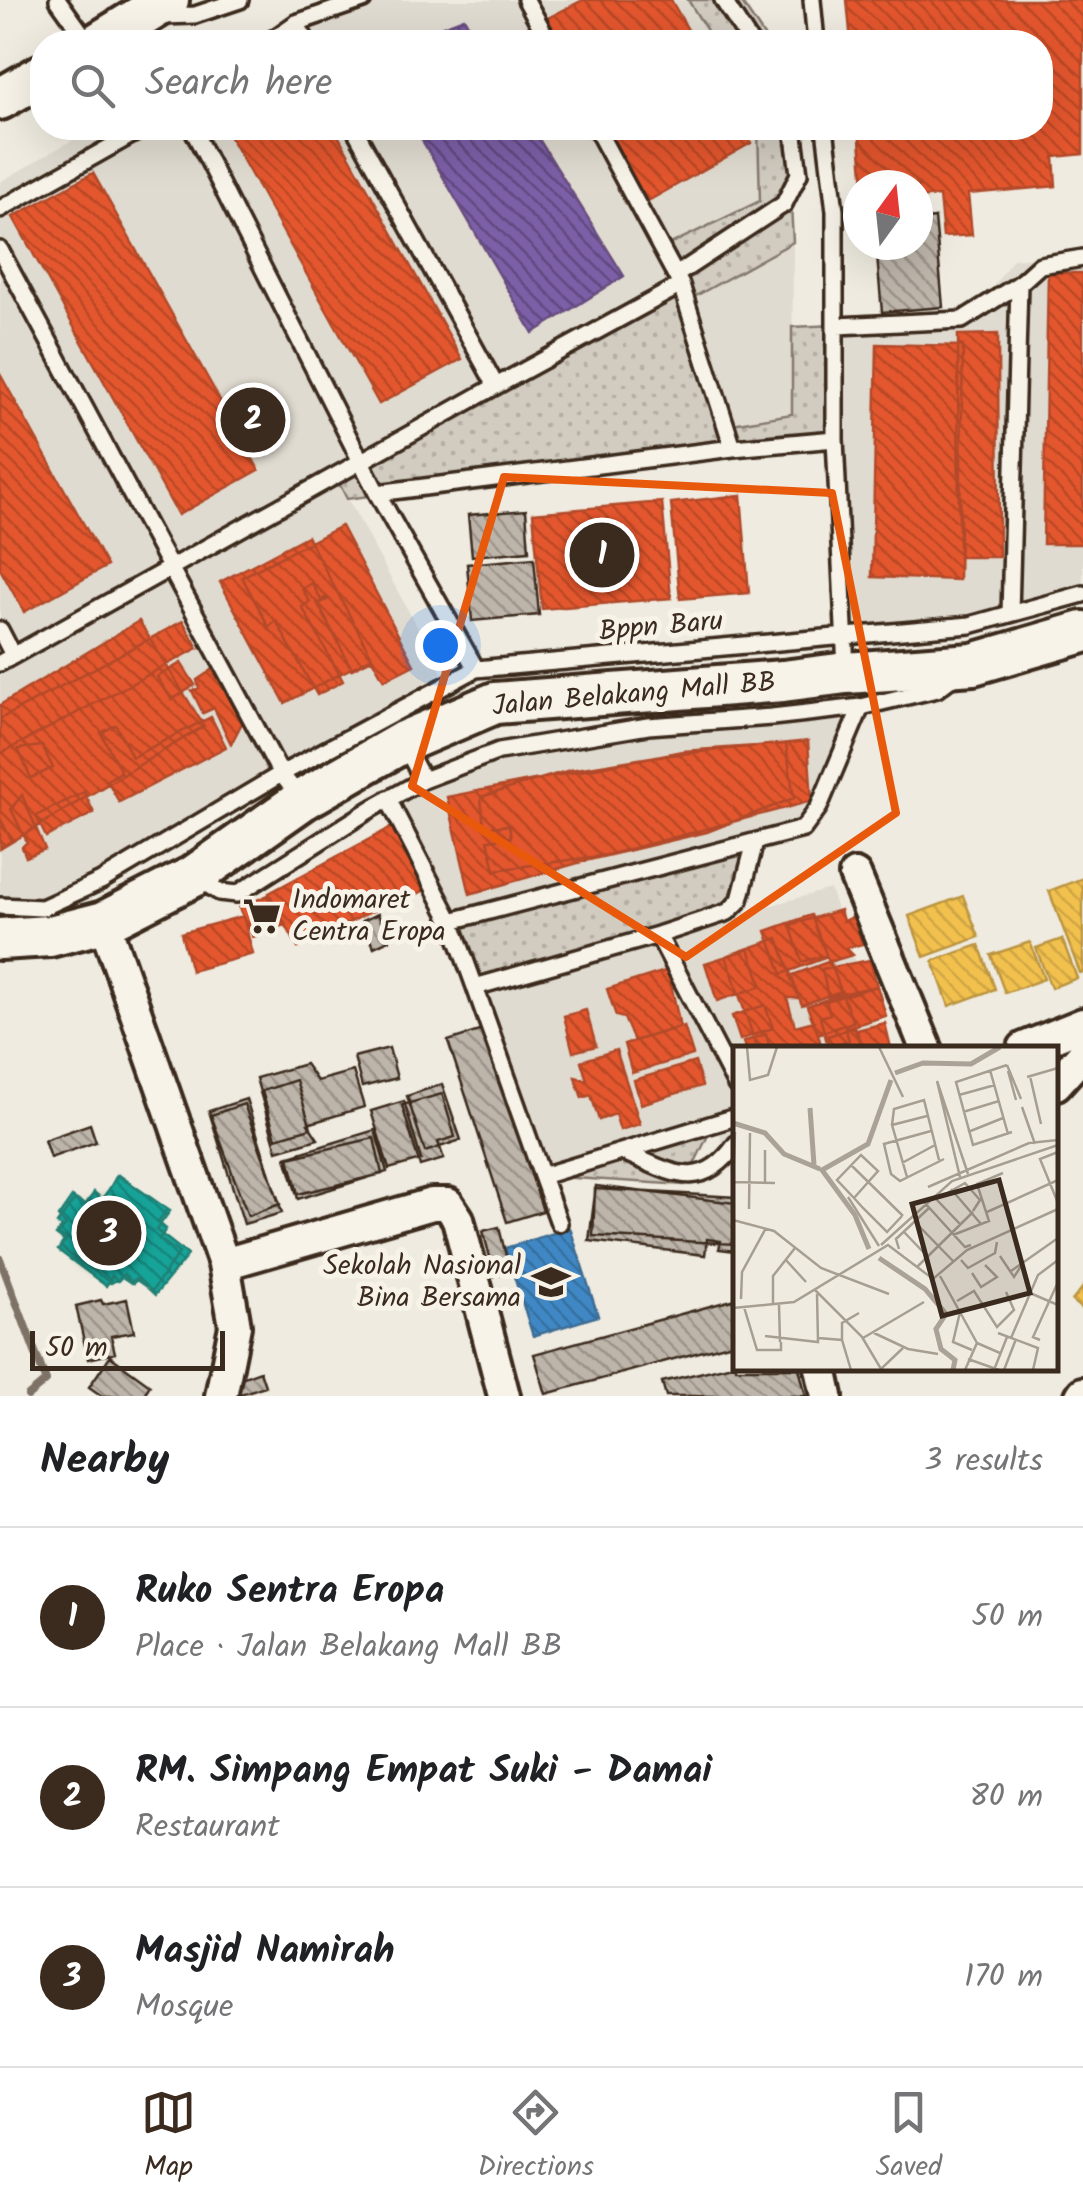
<!DOCTYPE html>
<html lang="en">
<head>
<meta charset="utf-8">
<style>
	body { margin:0; font-family:Kalam,sans-serif; background:#f2f2f2; color:#202124 }
	.compass { position:absolute; left:843px; top:170px; width:90px; height:90px; border-radius:50%; background:#fff; box-shadow:0 10px 40px #0002; rotate:15deg }
	.scale { position:absolute; left:30px; bottom:25px; width:195px; box-sizing:border-box; padding-left:10px; border:5px solid #3b2a1e; border-top:0; font-size:28px; line-height:35px; white-space:nowrap; color:#3b2a1e; -webkit-text-stroke:8px #f7f3e8; paint-order:stroke }
	.you { position:absolute; left:440px; top:645px; width:35px; height:35px; margin:-25px; border:8px solid #fff; border-radius:50%; background:#1a73e8; box-shadow:0 0 0 15px #1a73e833 }
	.badge { display:grid; place-items:center; width:65px; height:65px; border-radius:50%; background:#3b2a1e; color:#fff; font-size:32px; font-weight:700 }
	.pin { position:absolute; translate:-50% -50%; border:5px solid #fff; box-shadow:0 2px 10px #0006 }
	.list { margin:0; padding:0; list-style:none }
	h2 { display:flex; justify-content:space-between; align-items:center; height:130px; margin:0; padding:0 40px; font-size:42px }
	h2 small { font-size:32px; font-weight:400; color:#757577 }
	.list li { display:grid; grid-template-columns:65px 1fr auto; gap:30px; align-items:center; box-sizing:border-box; height:180px; padding:0 40px; border-top:2px solid #e0e0e0 }
	.list b { display:block; font-size:38px; white-space:nowrap }
	.list p { margin:0; font-size:32px; white-space:nowrap; color:#757577 }
	.list em { font-size:32px; font-style:normal; color:#757577 }
	.icon { flex:none; width:55px; height:55px; fill:none; stroke:currentColor; stroke-width:2; stroke-linecap:round; stroke-linejoin:round }
	.map { position:relative; flex:none; width:1083px; height:1396px; overflow:hidden }
	.search { position:absolute; background:#fff; box-shadow:0 10px 40px #0002; left:30px; right:30px; top:30px; height:110px; display:flex; align-items:center; gap:25px; box-sizing:border-box; padding:0 35px; border-radius:40px; color:#757577; font-size:38px }
	.sheet { height:670px; background:#fff }
	nav { display:flex; justify-content:space-around; align-items:center; box-sizing:border-box; height:140px; border-top:2px solid #e0e0e0; background:#fff; font-size:28px; color:#757577 }
	nav a { display:grid; justify-items:center; gap:5px }
	nav .on { color:#3b2a1e }
	.map>svg:first-child { display:block }
	.built { fill:#e0dbd0 }
	.park { fill:url(#park-dots); stroke:#867a6f; stroke-width:2.5 }
	.homes { fill:url(#homes-back-hatch); stroke:#bb9440; stroke-width:2.5 }
	.shops { fill:url(#shops-back-hatch); stroke:#b14a29; stroke-width:2.5 }
	.offices { fill:url(#offices-back-hatch); stroke:#684e7e; stroke-width:2.5 }
	.schools { fill:url(#schools-back-hatch); stroke:#3e6c93; stroke-width:2.5 }
	.public { fill:url(#public-back-hatch); stroke:#227f73; stroke-width:2.5 }
	.lines { fill:none; stroke-linecap:round; stroke-linejoin:round }
	.stream { stroke:#7e7266; stroke-width:8 }
	.building { fill:url(#building-back-hatch); stroke:#3b2a1e; stroke-width:2.5 }
	.lane-casing { stroke:#3b2a1e; stroke-width:22 }
	.street-casing { stroke:#3b2a1e; stroke-width:38 }
	.secondary-casing { stroke:#3b2a1e; stroke-width:48 }
	.lane { stroke:#f7f3e8; stroke-width:15 }
	.street { stroke:#f7f3e8; stroke-width:30 }
	.secondary { stroke:#f7f3e8; stroke-width:40 }
	.marked { fill:none; stroke:#e8590c; stroke-width:8; stroke-linejoin:round }
	.labels { text-anchor:middle; dominant-baseline:central; stroke-width:10; stroke-linejoin:round; paint-order:stroke }
	.street-label { font-size:28px; fill:#3b2a1e; stroke:#f7f3e8 }
	.poi-label { font-size:28px; fill:#3b2a1e; stroke:#f7f3e8; text-anchor:start }
	.inset-river { fill:none; stroke:#aaa296; stroke-width:5 }
	.inset-road { fill:none; stroke:#a79e92; stroke-width:2.5 }
	.view { fill:#3b2a1e; fill-opacity:0.15; stroke:#3b2a1e; stroke-width:5 }
	.inset-edge { fill:none; stroke:#3b2a1e; stroke-width:5 }
</style>
</head>
<body>
<div class="map">
<svg width="1083" height="1396" viewBox="0 0 1083 1396">
	<defs>
		<pattern id="park-dots" width="8" height="8" patternUnits="userSpaceOnUse" patternTransform="scale(2.5)"><rect width="8" height="8" fill="#d1cbc0"/><path d="M2 2h.1M6 6h.1" fill="none" stroke="#b4aea5" stroke-width="1.8" stroke-linecap="round"/></pattern>
		<pattern id="homes-back-hatch" width="6" height="6" patternUnits="userSpaceOnUse" patternTransform="scale(2.5)"><rect width="6" height="6" fill="#f2c14e"/><path d="M-1 5l2 2M0 0l6 6M5-1l2 2" fill="none" stroke="#d0a644"/></pattern>
		<pattern id="shops-back-hatch" width="6" height="6" patternUnits="userSpaceOnUse" patternTransform="scale(2.5)"><rect width="6" height="6" fill="#e4572e"/><path d="M-1 5l2 2M0 0l6 6M5-1l2 2" fill="none" stroke="#ba4827"/></pattern>
		<pattern id="offices-back-hatch" width="6" height="6" patternUnits="userSpaceOnUse" patternTransform="scale(2.5)"><rect width="6" height="6" fill="#7b5ea7"/><path d="M-1 5l2 2M0 0l6 6M5-1l2 2" fill="none" stroke="#614a80"/></pattern>
		<pattern id="schools-back-hatch" width="6" height="6" patternUnits="userSpaceOnUse" patternTransform="scale(2.5)"><rect width="6" height="6" fill="#3f88c5"/><path d="M-1 5l2 2M0 0l6 6M5-1l2 2" fill="none" stroke="#366f9f"/></pattern>
		<pattern id="public-back-hatch" width="6" height="6" patternUnits="userSpaceOnUse" patternTransform="scale(2.5)"><rect width="6" height="6" fill="#17a398"/><path d="M-1 5l2 2M0 0l6 6M5-1l2 2" fill="none" stroke="#16857b"/></pattern>
		<pattern id="building-back-hatch" width="6" height="6" patternUnits="userSpaceOnUse" patternTransform="scale(2.5)"><rect width="6" height="6" fill="#bdb5aa"/><path d="M-1 5l2 2M0 0l6 6M5-1l2 2" fill="none" stroke="#9b938a"/></pattern>
	</defs>
	<rect width="100%" height="100%" fill="#efebe0"/>
	<filter id="ink" filterUnits="userSpaceOnUse"><feTurbulence type="fractalNoise" baseFrequency=".01" numOctaves="2"/><feDisplacementMap in="SourceGraphic" scale="20" xChannelSelector="R" yChannelSelector="G"/><feConvolveMatrix kernelMatrix="1 2 1 2 8 2 1 2 1" color-interpolation-filters="sRGB"/></filter>
	<g filter="url(#ink)">
		<path class="built" d="M363,0H688L713,42H255L296,23Z
			M93,128H758L761,201L662,248L681,285L337,479L442,673L101,872L16,910L0,913V182Z
			M793,242L792,414L725,425L685,302Z
			M1083,252V594L1010,614L844,635L835,325L961,314L993,287L1013,259Z
			M861,707L805,830L451,921L388,799L500,751Z
			M830,889L884,1048H736L735,1178L715,1122L542,1176L475,987Z"/>
		<path class="park" d="M688,0H740L768,42H714Z
			M758,128H787L793,242L685,302L726,425L792,414V327L835,325V439L733,448L347,499L337,479L681,286L662,248L760,201Z
			M755,842L718,919L475,987L451,921Z
			M715,1121L684,1185L542,1176Z"/>
		<path class="homes" d="M1083,878V972L1080,973L1049,891Z
			M963,896L979,937L924,957L909,916Z
			M1062,939L1077,978L1051,988L1036,948Z
			M1030,942L1044,979L1005,993L991,955Z
			M979,945L995,989L949,1006L933,961Z
			M1083,1287V1310L1072,1301Z"/>
		<path class="shops" d="M583,0H671L695,42H557L544,20Z
			M847,0H1083V154L1054,157L1056,186L968,194L972,235L943,237L939,196L918,198V185H864L859,128H1040V42H851Z
			M225,128H334L462,359L379,404Z
			M605,128H742L751,143L646,202Z
			M93,173L259,470L178,515L13,217Z
			M1048,273H1083V544H1043Z
			M998,334L999,557H959L958,335Z
			M877,344L963,346L959,580L872,577Z
			M0,374L107,566L24,612L0,569Z
			M741,495L749,593L680,599L671,503Z
			M662,502L671,598L542,609L533,513Z
			M341,526L414,665L384,680L372,659L352,669L318,604L329,599L327,597L321,600L312,583L302,589L310,602L302,607L343,681L317,695L276,621L269,627L242,577Z
			M307,536L372,657L285,703L220,582Z
			M139,621L204,726L0,849V705Z
			M183,621L198,648L0,754V719Z
			M181,663L195,685L172,700L157,677Z
			M212,670L244,719L231,744L214,708L203,713L192,691L199,688L197,680Z
			M211,717L226,747L119,802L107,780L121,772L101,733L116,725L132,757Z
			M808,741L812,801L607,855L495,870L488,840L511,837L509,825L484,828L481,797L570,770L651,757Z
			M786,744L794,798L707,832L585,861L470,894L447,797L682,751Z
			M42,746L53,768L31,778L18,749Z
			M84,792L94,813L46,837L36,816Z
			M22,795L45,849L26,857L22,847L27,842L11,809Z
			M0,818L12,841L0,847Z
			M394,826L427,889L402,902L393,901L298,948L269,893Z
			M268,895L284,925L253,937L239,908Z
			M840,910L843,921L854,917L862,944L846,948L853,955L829,962L826,955L802,962L790,925Z
			M811,915L827,957L782,974L766,931Z
			M243,916L253,954L191,971L181,933Z
			M778,938L799,998H787L795,1026L814,1021L822,1048H757L726,956Z
			M749,949L762,986L717,1001L705,963Z
			M870,960L877,986L828,997L822,969Z
			M830,961L841,991L802,1005L790,976Z
			M668,970L680,1027L634,1041L624,1018L616,1016L607,989Z
			M877,986L886,1016L845,1028L849,1040L828,1046L820,1017L830,1014L826,1001Z
			M842,994L853,1022L818,1034L807,1006Z
			M765,1005L773,1028L740,1040L732,1016Z
			M586,1010L596,1046L573,1052L564,1016Z
			M885,1023L891,1048H861L857,1030Z
			M684,1026L693,1055L632,1073L624,1044Z
			M854,1027L862,1048H833L828,1036Z
			M766,1034L770,1048H745L743,1042Z
			M616,1050L640,1124L620,1130L615,1114L599,1120L591,1095L582,1098L575,1077L587,1080L581,1061Z
			M695,1062L702,1086L641,1104L634,1080Z"/>
		<path class="offices" d="M464,18L480,42H401Z
			M415,128H532L624,276L533,333Z"/>
		<path class="schools" d="M570,1228L598,1316L533,1336L505,1248Z"/>
		<path class="public" d="M117,1175L170,1211L156,1230L188,1255L155,1295L138,1279L133,1283L124,1274L118,1281L112,1276L106,1286L58,1250L67,1239L58,1235L66,1225L58,1217L72,1197L87,1206L94,1192L103,1200Z
			M119,1175L167,1209L158,1222L166,1229L159,1239L179,1253L152,1291L135,1279L131,1283L122,1277L111,1283L60,1247L64,1241L56,1235L62,1227L57,1224L75,1199L85,1205L94,1193L102,1199Z"/>
		<g class="lines">
			<path class="stream" d="M0,1259L46,1381L28,1396"/>
		</g>
		<path class="building" d="M935,218L943,307L882,312L876,245H918V220Z
			M526,510L529,551L472,556L468,515Z
			M534,558L539,615L472,621L467,564Z
			M378,914L389,940L374,947L362,921Z
			M485,1029L543,1211L507,1222L448,1041Z
			M389,1048L397,1078L362,1087L354,1057Z
			M305,1064L317,1081L353,1071L364,1107L308,1124L318,1139L277,1151L256,1078Z
			M296,1080L311,1128L276,1138L262,1091Z
			M442,1084L461,1140L425,1152L407,1096Z
			M442,1094L455,1137L438,1142L444,1159L420,1166L402,1105Z
			M246,1099L282,1213L244,1224L209,1111Z
			M404,1101L421,1160L389,1169L371,1111Z
			M244,1104L280,1204L248,1216L211,1115Z
			M90,1124L96,1142L50,1158L44,1140Z
			M375,1130L387,1172L298,1199L286,1157Z
			M374,1138L382,1174L298,1194L289,1158Z
			M596,1186L736,1203V1251L719,1249L721,1241L707,1239L705,1255L589,1241Z
			M595,1189L736,1197L735,1244L593,1236Z
			M499,1227L510,1273L495,1276L483,1231Z
			M127,1299L134,1332L111,1336L115,1353L88,1359L76,1306L101,1300L103,1304Z
			M736,1299V1342L546,1394L534,1354Z
			M110,1356L150,1385L143,1396H102L89,1387Z
			M736,1364V1368H799L806,1396H666L662,1382Z
			M260,1371L265,1386L235,1396L230,1382Z"/>
		<g class="lines">
			<g class="lane-casing">
				<path id="lane" d="M58,0L88,42
					M526,0L549,42
					M723,0L750,42
					M812,0L816,42
					M162,16L195,15L240,0
					M296,23L307,42
					M269,42L296,23L363,0
					M192,128L377,493L476,669L970,625L1083,594
					M354,128L496,386
					M596,128L681,285L733,448
					M0,209L144,128
					M0,250L281,774L301,798
					M676,275L784,204L799,174L793,128
					M837,326L962,320L1019,284L1040,265L1083,258
					M835,439L846,669
					M377,493L733,448L835,439V211L825,128
					M1010,614L1019,284
					M0,630L13,655
					M0,663L496,386L681,285
					M403,742L423,780
					M388,799L451,921L803,829L819,807L861,707
					M197,878L219,892L237,894L371,809L423,780L499,751L648,726L772,717L861,707L937,689L953,677
					M0,906L42,908L101,881L281,774L476,669
					M451,921L475,987L658,935L728,912L740,900L755,842
					M658,935L736,1085
					M475,987L542,1176L736,1117
					M623,1152C668,1170 700,1196 736,1144
					M542,1176L559,1223"/>
			</g>
			<g class="street-casing">
				<path id="street" d="M855,875L926,1048
					M104,922L224,1264L235,1326L221,1396
					M1024,1048L1083,1024
					M1056,1084L1083,1054
					M224,1264L432,1204H448L458,1219L504,1396
					M821,1368L827,1396
					M1081,1396L1083,1393"/>
			</g>
			<g class="secondary-casing">
				<path id="secondary" d="M100,42L168,0
					M0,99L42,75
					M0,939L50,936L104,922L194,876L302,800L403,742L495,703L783,681L846,673L973,664L1083,632"/>
			</g>
			<use href="#lane" class="lane"/>
			<use href="#street" class="street"/>
			<use href="#secondary" class="secondary"/>
		</g>
	</g>
	<path class="marked" d="M504,477L832,493L896,813L686,957L412,786Z"/>
	<defs>
		<g id="supermarket-bare" transform="scale(3)"><path d="M-6-5.5h2.5l.6 2H6L4.5 2H-2.5L-4.4-4H-6ZM-1.5 3.2a1.3 1.3 0 1 0 .1 0ZM3 3.2a1.3 1.3 0 1 0 .1 0Z" fill="#3b2a1e" stroke="#f7f3e8" stroke-width="2.5" paint-order="stroke"/></g>
		<g id="school-bare" transform="scale(3)"><path d="M0-5L7-2L0 1L-7-2ZM-4 1L0 2.5L4 1V4Q0 6-4 4Z" fill="#3b2a1e" stroke="#f7f3e8" stroke-width="2.5" paint-order="stroke"/></g>
	</defs>
	<g fill-rule="evenodd">
		<use href="#supermarket-bare" x="262" y="916"/>
		<use href="#school-bare" x="551" y="1282"/>
	</g>
	<g class="labels">
		<g class="street-label">
			<text transform="translate(661 627) rotate(-5)">Bppn Baru</text>
			<text transform="translate(634 695) rotate(-5)">Jalan Belakang Mall BB</text>
		</g>
		<g class="poi-label">
			<text x="292" y="900">Indomaret<tspan x="292" dy="32">Centra Eropa</tspan></text>
			<text x="521" y="1266" text-anchor="end">Sekolah Nasional<tspan x="521" dy="32">Bina Bersama</tspan></text>
		</g>
	</g>
	<g transform="translate(733 1046)">
		<rect width="325" height="325" fill="#efebe0"/>
		<path class="inset-river" d="M162,27L190,17L238,18L267,1M77,62L81,119M0,77L32,87L51,108L87,123M136,203L122,169L89,124L135,98L158,34M146,212L192,243L213,268L203,283L208,303L222,314L220,324"/>
		<path class="inset-road" d="M14,1L17,34L35,29L44,1M146,1L170,51M274,19L223,36L240,99L279,86M274,19L288,53M257,24L275,88M275,25L283,54M297,30L308,78M294,31L325,22M226,49L262,39M289,61L302,98M230,66L266,55M159,79L161,63L191,54L206,114M198,85L151,98L158,128L167,135L211,113M235,86L270,72M32,104V137M325,106L307,113L325,157M169,117L202,99M118,119L170,170M174,131L159,79L194,70M227,131L204,35L235,128M0,136L42,137M195,141L296,97L325,94M0,142L2,86M218,143L248,178M209,150L232,137L247,154L240,165M115,151L146,200M121,152L145,125L128,109L104,134L121,152L130,162L154,186L169,170M203,153L227,178M191,156L232,201L238,199M16,163L17,87M254,166L325,134M0,174L41,185L88,222L156,248M182,176L221,216M171,186L194,210M220,189L256,175L244,138L270,127M148,199L219,135L325,99M166,203L163,193L196,162M267,210L281,231L290,217M52,213L73,236M228,214L235,222L262,207L264,196M184,221L240,166M278,225L325,192M239,227L248,241L264,231L252,219M207,230L244,297M82,244L130,292L191,256M297,247L325,259M8,253L9,226L33,182M224,255L241,245L264,281L281,264L273,246M40,257V230L62,202M46,259L47,296M11,261L24,304H48V296M0,262L61,256L155,199L200,233L234,204L325,163M227,266L220,296L239,304M141,287L175,303L205,308M265,287L305,302L300,324M32,290L85,296L84,248M129,291L148,323L170,302M85,292L109,294L118,324M278,292L305,229L325,214M109,294V277L126,267M307,294L300,291L325,236M235,313L266,324M232,324L244,297L267,307M261,324L274,291M271,324L283,293"/>
		<path class="view" d="M266,134L297,247L209,270L179,158Z"/>
		<rect width="325" height="325" class="inset-edge"/>
	</g>
</svg>
<svg class="compass" viewBox="-18 -18 36 36"><path d="M0-13l5 13h-10z" fill="#e53935"/><path d="M0 13l5-13h-10z" fill="#757577"/></svg>
<div class="scale">50 m</div>
<div class="you"></div>
<div class="pin badge" style="left:602px;top:555px">1</div>
<div class="pin badge" style="left:253px;top:420px">2</div>
<div class="pin badge" style="left:109px;top:1233px">3</div>
<div class="search"><svg class="icon" aria-label="search" viewBox="0 0 24 24"><circle cx="10" cy="10" r="6"/><path d="M15 15l6 6"/></svg>Search here</div>
</div>
<section class="sheet">
<h2>Nearby<small>3 results</small></h2>
<ul class="list">
<li><span class="badge">1</span><div><b>Ruko Sentra Eropa</b><p>Place · Jalan Belakang Mall BB</p></div><em>50 m</em></li>
<li><span class="badge">2</span><div><b>RM. Simpang Empat Suki - Damai</b><p>Restaurant</p></div><em>80 m</em></li>
<li><span class="badge">3</span><div><b>Masjid Namirah</b><p>Mosque</p></div><em>170 m</em></li>
</ul>
</section>
<nav>
<a class="on"><svg class="icon" aria-label="map" viewBox="0 0 24 24"><path d="M3 6l6-2 6 2 6-2v14l-6 2-6-2-6 2zM9 4v14M15 6v14"/></svg>Map</a>
<a><svg class="icon" aria-label="directions" viewBox="0 0 24 24"><path d="M12 3l9 9-9 9-9-9zM9 14v-3h6M13 9l2 2-2 2"/></svg>Directions</a>
<a><svg class="icon" aria-label="saved" viewBox="0 0 24 24"><path d="M7 4h10v16l-5-4-5 4z"/></svg>Saved</a>
</nav>
</body>
</html>
